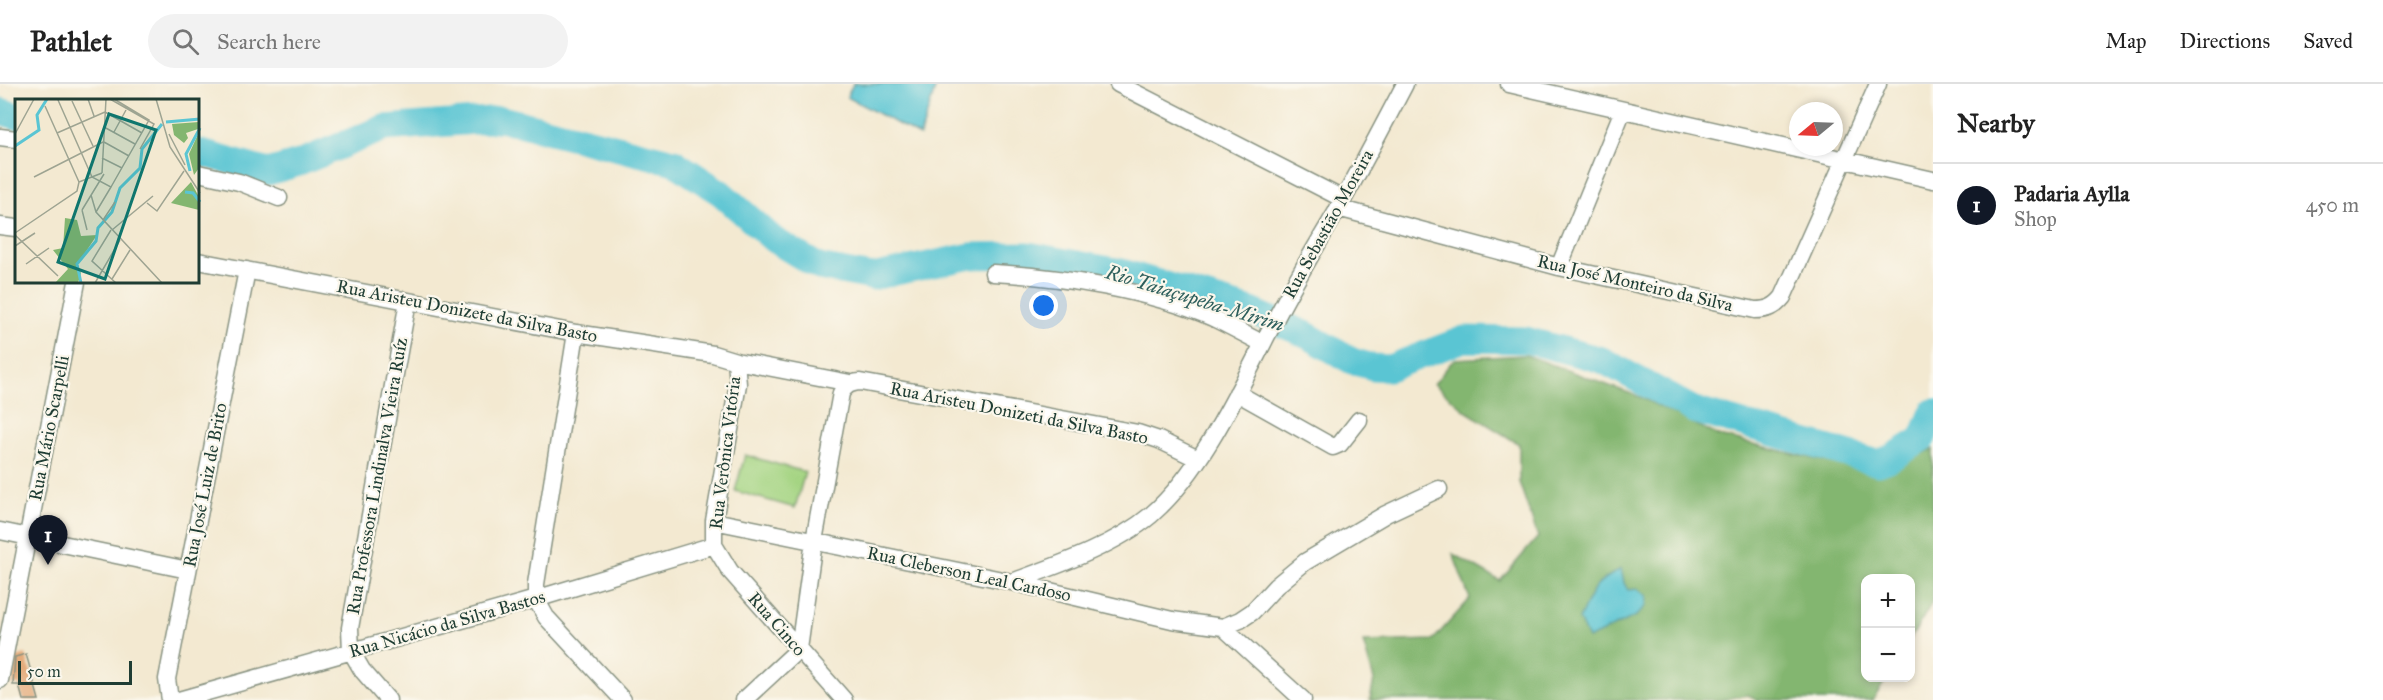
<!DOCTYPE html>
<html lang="en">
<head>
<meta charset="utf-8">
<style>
	body { margin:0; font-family:"IM FELL Great Primer",serif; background:#f2f2f2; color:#222 }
	.controls { position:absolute; right:18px; bottom:18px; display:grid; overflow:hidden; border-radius:12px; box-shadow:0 3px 9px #0003 }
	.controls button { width:54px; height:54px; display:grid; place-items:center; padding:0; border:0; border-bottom:2px solid #e0e0e0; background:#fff; color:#222; font:30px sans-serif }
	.compass { position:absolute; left:1789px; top:18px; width:54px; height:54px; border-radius:50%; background:#fff; box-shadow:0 3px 9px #0003; rotate:251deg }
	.scale { position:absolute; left:18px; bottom:15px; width:114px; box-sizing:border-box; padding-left:6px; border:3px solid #1f3d34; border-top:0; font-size:16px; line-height:21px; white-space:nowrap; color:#1f3d34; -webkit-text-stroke:4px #fbf7ec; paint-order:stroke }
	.you { position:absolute; left:1044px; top:222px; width:21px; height:21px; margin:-15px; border:4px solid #fff; border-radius:50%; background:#1a73e8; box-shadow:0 0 0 9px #1a73e833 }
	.badge { display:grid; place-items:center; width:39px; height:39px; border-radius:50%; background:#111827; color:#fff; font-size:20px; font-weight:700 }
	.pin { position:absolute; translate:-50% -50px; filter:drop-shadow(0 2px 3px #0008) }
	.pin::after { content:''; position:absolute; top:32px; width:21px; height:18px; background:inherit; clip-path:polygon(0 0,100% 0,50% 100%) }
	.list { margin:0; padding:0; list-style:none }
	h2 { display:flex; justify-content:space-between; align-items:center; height:78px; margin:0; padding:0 24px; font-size:26px }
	h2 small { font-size:20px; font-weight:400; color:#767676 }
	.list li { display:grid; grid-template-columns:39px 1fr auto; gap:18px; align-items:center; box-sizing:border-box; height:84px; padding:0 24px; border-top:2px solid #e0e0e0 }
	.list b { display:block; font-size:22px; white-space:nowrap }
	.list p { margin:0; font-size:20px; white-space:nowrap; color:#767676 }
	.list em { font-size:20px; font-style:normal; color:#767676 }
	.icon { flex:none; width:33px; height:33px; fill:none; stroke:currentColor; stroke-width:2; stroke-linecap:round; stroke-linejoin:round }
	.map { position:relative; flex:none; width:1933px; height:616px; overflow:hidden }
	header { display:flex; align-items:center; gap:36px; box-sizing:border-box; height:84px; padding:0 30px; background:#fff; border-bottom:2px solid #e0e0e0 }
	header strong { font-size:28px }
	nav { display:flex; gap:33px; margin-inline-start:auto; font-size:21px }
	.search { width:420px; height:54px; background:#f2f2f2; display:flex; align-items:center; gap:15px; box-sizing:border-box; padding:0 21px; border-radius:33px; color:#767676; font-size:22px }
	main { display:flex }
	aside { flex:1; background:#fff }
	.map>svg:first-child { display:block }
	.green { fill:#a4d482; stroke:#62885b; stroke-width:1.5 }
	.forest { fill:#83b670; stroke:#517a52; stroke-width:1.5 }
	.water { fill:#5ac5d3; stroke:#3c8184; stroke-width:1.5 }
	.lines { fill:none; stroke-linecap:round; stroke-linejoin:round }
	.river { stroke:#5ac5d3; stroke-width:27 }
	.building { fill:#e4ac7c }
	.minor-casing { stroke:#899382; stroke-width:19 }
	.minor { stroke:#fff; stroke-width:16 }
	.labels { text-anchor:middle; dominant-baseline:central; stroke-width:4.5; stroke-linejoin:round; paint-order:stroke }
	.street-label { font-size:18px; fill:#1f3d34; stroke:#fbf7ec }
	.water-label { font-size:20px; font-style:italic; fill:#2e5f5c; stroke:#fbf7ec }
	.inset-river { fill:none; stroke:#5ac5d3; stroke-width:3 }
	.inset-road { fill:none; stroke:#9ea492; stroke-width:1.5 }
	.view { fill:#0f766e; fill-opacity:0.15; stroke:#0f766e; stroke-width:3 }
	.inset-edge { fill:none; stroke:#1f3d34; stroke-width:3 }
</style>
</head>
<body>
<header>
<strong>Pathlet</strong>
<div class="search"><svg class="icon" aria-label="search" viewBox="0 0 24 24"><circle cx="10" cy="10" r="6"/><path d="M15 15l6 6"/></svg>Search here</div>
<nav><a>Map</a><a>Directions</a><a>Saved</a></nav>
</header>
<main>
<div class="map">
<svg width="1933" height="616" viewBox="0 0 1933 616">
	<rect width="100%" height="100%" fill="#fbf7ec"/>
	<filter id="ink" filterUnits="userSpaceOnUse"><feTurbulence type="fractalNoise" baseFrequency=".0167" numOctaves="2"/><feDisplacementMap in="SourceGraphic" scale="12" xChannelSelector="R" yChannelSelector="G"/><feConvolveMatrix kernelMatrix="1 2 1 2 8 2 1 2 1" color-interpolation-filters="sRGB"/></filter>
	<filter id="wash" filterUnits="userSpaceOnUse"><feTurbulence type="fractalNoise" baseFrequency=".008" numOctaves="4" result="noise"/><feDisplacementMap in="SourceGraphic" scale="24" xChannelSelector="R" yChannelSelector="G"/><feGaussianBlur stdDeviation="1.35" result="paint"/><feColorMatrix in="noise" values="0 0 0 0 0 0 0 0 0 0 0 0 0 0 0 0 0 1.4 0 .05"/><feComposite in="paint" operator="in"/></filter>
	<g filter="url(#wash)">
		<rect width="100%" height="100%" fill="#f3e9d1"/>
		<path class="green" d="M745,371L805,388L795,424L735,407Z"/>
		<path class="forest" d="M1526,271L1640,313L1719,352L1828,378L1884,386L1933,365V517L1911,554L1910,494H1866V594H1887L1873,616H1758L1748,611L1721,616H1370L1374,596L1363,558L1433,556L1470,515L1453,470L1500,497L1538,453L1519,398V360L1467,328L1434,300L1454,275Z"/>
		<path class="water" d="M853,0H934L936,2L920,52L847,13Z
			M1621,485L1624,499L1628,506L1638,505L1647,512L1646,522L1636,532L1588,555L1579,535C1593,506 1592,501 1621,485Z"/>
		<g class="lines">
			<path class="river" d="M0,27L16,32
				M198,68L268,88L299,79L384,44L502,35L674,78L721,109L774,156L819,183L872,193L971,172L1028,171L1122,188L1251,227L1305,250L1352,277L1373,283L1389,284L1464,255L1526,256L1602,276L1694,326L1878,379L1891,374L1922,355L1933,328"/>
		</g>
		<g id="blocks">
			<path class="building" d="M26,570L39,616H23L19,601H13L15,573Z"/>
		</g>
	</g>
	<g filter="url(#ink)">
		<use href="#blocks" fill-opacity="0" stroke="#899382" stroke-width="1.5"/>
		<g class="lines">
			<g class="minor-casing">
				<path id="minor" d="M1118,0L1343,115
					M1509,0L1933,96
					M0,53L16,55
					M198,89L239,98L279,114
					M1338,124L1559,183L1755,226C1768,226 1775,223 1783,213L1878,0
					M0,142L16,144
					M198,177L576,249L713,270L736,277L850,299
					M1559,183L1623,26
					M993,189C1059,192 1152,207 1213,234C1230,242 1246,251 1262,259
					M576,249L536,500V515L546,533L623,616
					M1237,309L1333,363L1340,360L1359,336
					M714,437L1012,498L1172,536L1223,543L1240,536L1252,528L1276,502L1305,478L1386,430L1439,405
					M0,447L188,486
					M714,461L730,487L844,616
					M714,461V437L738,300L736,277
					M1012,498C1058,481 1114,462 1151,431C1208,382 1248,285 1284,219C1301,187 1320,156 1338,125C1361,84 1383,42 1405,0
					M1223,543L1303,616
					M0,596L77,198
					M170,616L167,595L247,186
					M179,616L536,515L714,461
					M388,616L362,586L351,567L350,544L408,217
					M744,616L799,565L814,457L841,309C846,301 850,299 860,298L1138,349L1159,356L1198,375"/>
			</g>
			<use href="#minor" class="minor"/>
		</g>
	</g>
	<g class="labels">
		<g class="street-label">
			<text transform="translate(1328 140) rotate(-61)">Rua Sebastião Moreira</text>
			<text transform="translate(1635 199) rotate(13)">Rua José Monteiro da Silva</text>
			<text transform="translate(467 227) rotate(11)">Rua Aristeu Donizete da Silva Basto</text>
			<text transform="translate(1019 329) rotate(11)">Rua Aristeu Donizeti da Silva Basto</text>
			<text transform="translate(49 344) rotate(-79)">Rua Mário Scarpelli</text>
			<text transform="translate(725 369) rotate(-83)">Rua Verônica Vitória</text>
			<text transform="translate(377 392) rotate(-80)">Rua Professora Lindinalva Vieira Ruíz</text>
			<text transform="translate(205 401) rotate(-79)">Rua José Luiz de Brito</text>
			<text transform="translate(969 490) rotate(12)">Rua Cleberson Leal Cardoso</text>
			<text transform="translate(447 540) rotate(-16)">Rua Nicácio da Silva Bastos</text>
			<text transform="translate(777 540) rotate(49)">Rua Cinco</text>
		</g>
		<g class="water-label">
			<text transform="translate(1195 214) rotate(17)">Rio Taiaçupeba-Mirim</text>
		</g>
	</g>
	<g transform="translate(15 15)">
		<rect width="184" height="184" fill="#f3e9d1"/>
		<path d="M184,23L183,30L171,34L173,39L169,44L159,36L157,25ZM184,33V69L179,76L174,55ZM176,83L184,98V111L156,104ZM50,119L62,121L66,137L82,136L62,166L66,174L63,184H40L53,170L38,151L48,149Z" fill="#83b670"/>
		<path class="inset-river" d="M151,23L185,20M0,47L24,31L22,16L32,0M175,72L171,55L185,29M170,93L178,94L185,103M66,184L62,165L81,142L83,129L97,113L105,89L125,69L127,50L147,25"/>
		<path class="inset-road" d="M73,0L79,17M95,0L139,25L125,50M141,0L155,48L185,94M43,1L77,78L96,88L81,113M57,2L78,47M30,7L64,83M90,13L127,34M89,28L120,45M99,33L111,11M42,34L90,13M0,35L19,0M154,35L170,66M89,43L114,57M87,59L107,69M87,74L91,0M19,78L88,43M64,83L87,74M96,88L134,21L99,0M76,96L81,113L147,184M132,104L142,112L169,72M67,111L89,75M67,111L72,131M88,121L100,103M96,131L77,162L101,184M97,131L138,97M0,134L62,92L64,83M0,136L43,177M0,147L20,134M11,165L34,149M97,180L115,151M80,184L105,141"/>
		<path class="view" d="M94,15L141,31L90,180L43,163Z"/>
		<rect width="184" height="184" class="inset-edge"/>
	</g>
</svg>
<div class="controls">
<button>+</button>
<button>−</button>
</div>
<svg class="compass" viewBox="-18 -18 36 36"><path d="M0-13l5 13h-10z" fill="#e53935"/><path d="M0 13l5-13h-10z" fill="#767676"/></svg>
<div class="scale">50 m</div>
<div class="you"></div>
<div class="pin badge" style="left:48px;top:481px">1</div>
</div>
<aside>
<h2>Nearby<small></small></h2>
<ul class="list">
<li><span class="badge">1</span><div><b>Padaria Aylla</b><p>Shop</p></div><em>450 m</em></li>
</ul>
</aside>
</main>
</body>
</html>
